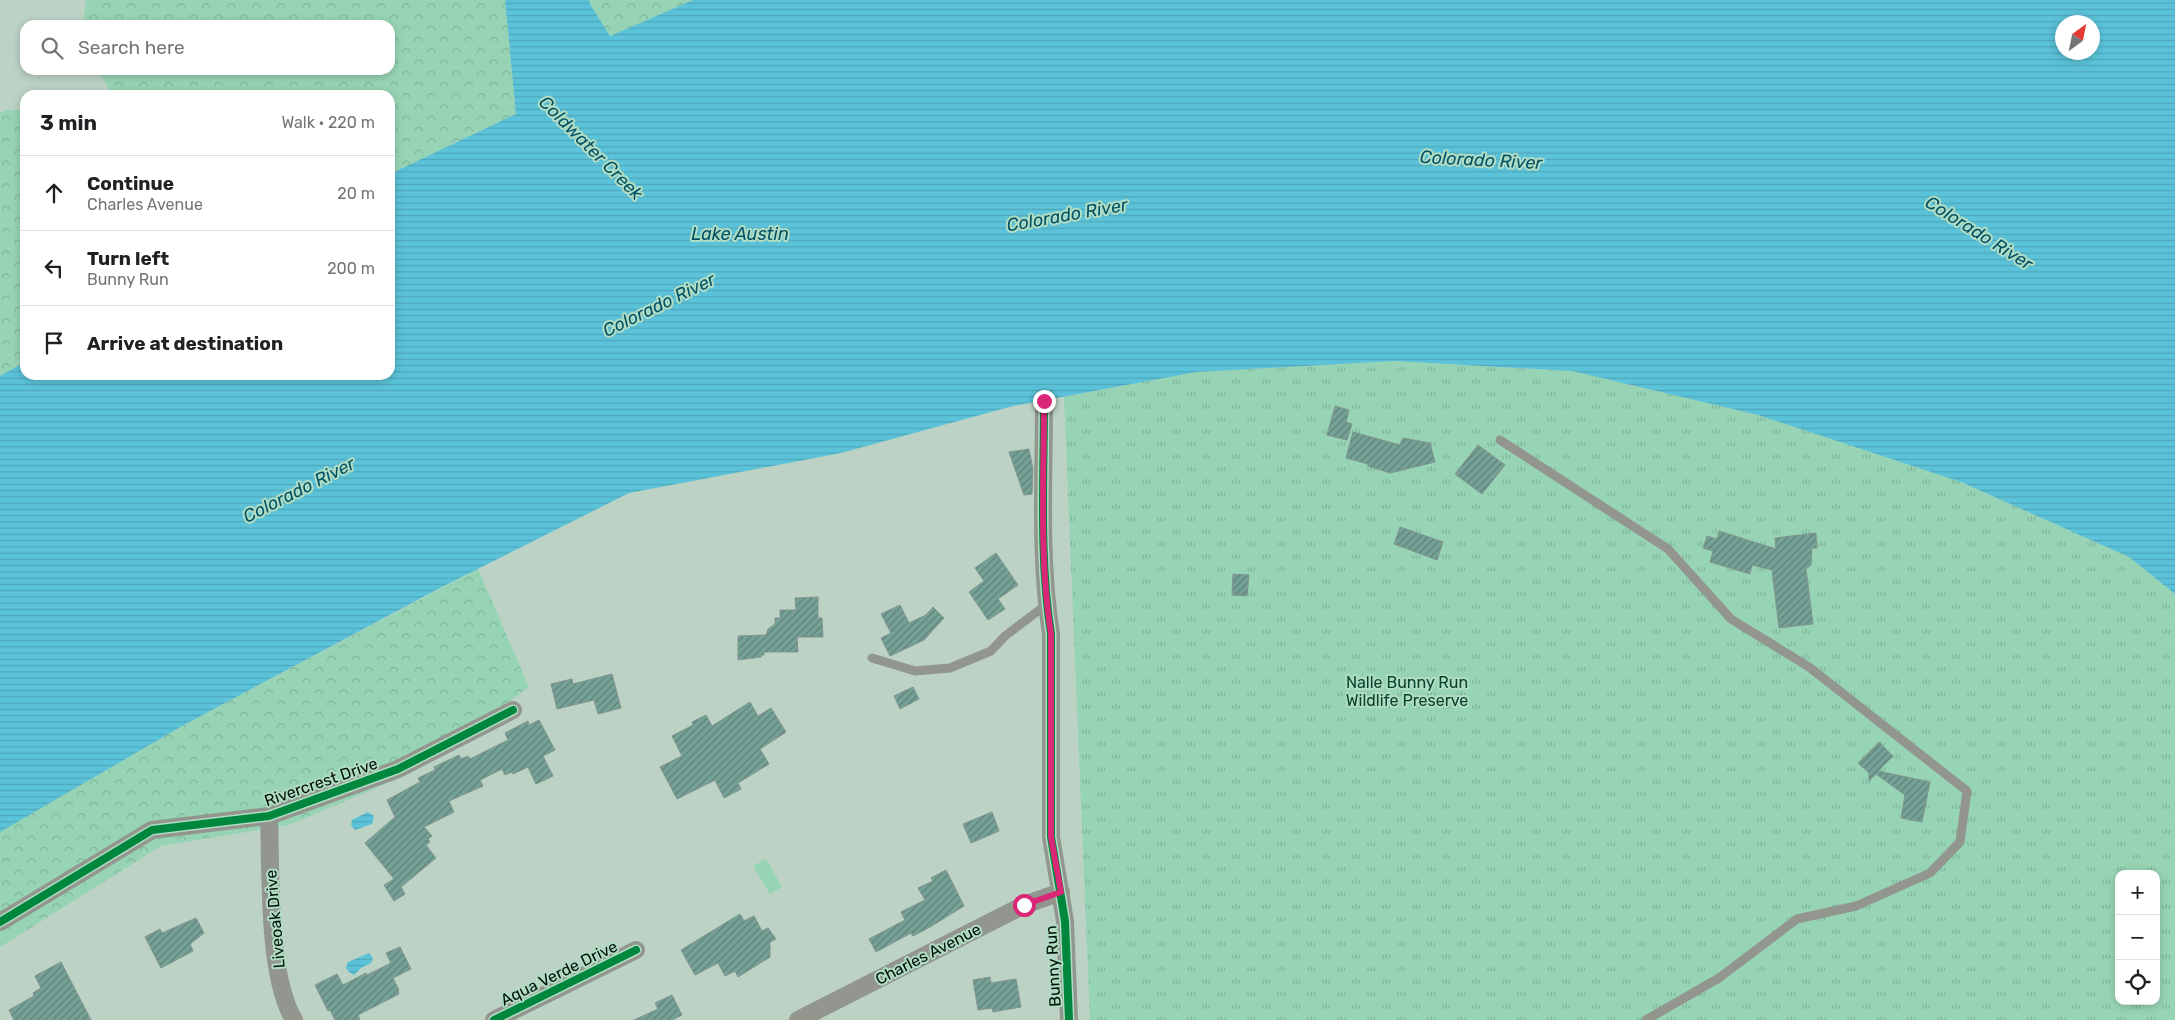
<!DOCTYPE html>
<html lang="en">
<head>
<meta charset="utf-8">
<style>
	body { margin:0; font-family:Rubik,sans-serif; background:#f2f2f2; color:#202124 }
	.controls { position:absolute; right:15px; bottom:15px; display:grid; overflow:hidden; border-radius:10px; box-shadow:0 2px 8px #0003 }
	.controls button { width:45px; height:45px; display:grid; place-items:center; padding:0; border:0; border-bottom:1px solid #e0e0e0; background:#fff; color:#202124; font:25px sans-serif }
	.compass { position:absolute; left:2055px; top:15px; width:45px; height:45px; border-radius:50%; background:#fff; box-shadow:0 2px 8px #0003; rotate:33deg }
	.stop { position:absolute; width:15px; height:15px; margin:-11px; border:4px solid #db2777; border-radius:50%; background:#fff }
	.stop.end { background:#db2777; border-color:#fff; box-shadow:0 1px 5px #0008 }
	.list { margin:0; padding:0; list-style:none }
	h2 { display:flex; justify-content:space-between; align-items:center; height:65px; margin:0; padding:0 20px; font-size:21px }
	h2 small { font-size:16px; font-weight:400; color:#757577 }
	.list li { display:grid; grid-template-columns:32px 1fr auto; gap:15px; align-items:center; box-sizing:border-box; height:75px; padding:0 20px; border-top:1px solid #e0e0e0 }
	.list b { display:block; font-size:19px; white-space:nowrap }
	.list p { margin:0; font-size:16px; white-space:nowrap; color:#757577 }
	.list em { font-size:16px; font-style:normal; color:#757577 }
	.icon { flex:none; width:28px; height:28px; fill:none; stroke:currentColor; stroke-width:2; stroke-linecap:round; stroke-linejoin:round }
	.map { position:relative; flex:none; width:2175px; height:1020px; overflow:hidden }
	.search { position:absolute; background:#fff; box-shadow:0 2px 8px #0003; left:20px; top:20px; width:375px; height:55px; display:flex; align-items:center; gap:12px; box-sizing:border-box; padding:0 18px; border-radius:15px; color:#757577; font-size:19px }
	.panel { position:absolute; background:#fff; box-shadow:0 2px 8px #0003; left:20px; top:90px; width:375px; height:290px; border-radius:15px }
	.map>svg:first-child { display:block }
	.forest { fill:url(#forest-crowns) }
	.park { fill:url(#park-tufts); fill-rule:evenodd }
	.pitch { fill:#97d4b5 }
	.water { fill:url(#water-rules); fill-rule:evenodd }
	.building { fill:url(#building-hatch); stroke:#81958d }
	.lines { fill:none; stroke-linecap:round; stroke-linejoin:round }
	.lane { stroke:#93968f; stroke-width:9 }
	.street { stroke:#93968f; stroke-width:18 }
	.cycleway-casing { stroke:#b1dcc4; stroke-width:11 }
	.cycleway { stroke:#00873e; stroke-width:8 }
	.route { stroke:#db2777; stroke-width:6 }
	.labels { text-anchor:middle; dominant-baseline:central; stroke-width:4; stroke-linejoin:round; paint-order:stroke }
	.park-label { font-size:16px; fill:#06452c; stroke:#b1dcc4 }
	.street-label { font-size:16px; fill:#021008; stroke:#b1dcc4 }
	.water-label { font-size:18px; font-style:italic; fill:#025366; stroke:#b1dcc4 }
</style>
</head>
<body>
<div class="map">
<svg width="2175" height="1020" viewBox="0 0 2175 1020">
	<defs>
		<pattern id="forest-crowns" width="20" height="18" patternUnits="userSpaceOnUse" patternTransform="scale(1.25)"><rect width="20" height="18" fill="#97d4b5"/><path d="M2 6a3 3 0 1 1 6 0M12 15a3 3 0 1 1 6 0" fill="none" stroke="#80b59a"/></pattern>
		<pattern id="park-tufts" width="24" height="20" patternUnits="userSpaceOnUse" patternTransform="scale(1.25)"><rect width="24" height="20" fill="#97d4b5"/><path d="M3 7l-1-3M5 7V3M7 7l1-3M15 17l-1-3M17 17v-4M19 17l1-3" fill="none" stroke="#80b59a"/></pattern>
		<pattern id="water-rules" width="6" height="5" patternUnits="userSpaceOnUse" patternTransform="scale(1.25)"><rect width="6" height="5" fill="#5bc3d9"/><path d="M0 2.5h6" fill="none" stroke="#4ea6b9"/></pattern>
		<pattern id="building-hatch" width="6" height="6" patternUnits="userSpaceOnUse" patternTransform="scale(1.25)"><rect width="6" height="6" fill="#75a197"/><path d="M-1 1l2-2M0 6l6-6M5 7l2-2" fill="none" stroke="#5e8279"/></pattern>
	</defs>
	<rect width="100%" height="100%" fill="#bbd2c5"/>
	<path class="forest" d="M86,0H505L516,114L390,174V95H113L97,70H390V25H83Z
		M589,0H693L610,36L590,4Z
		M6,110H25V362L0,376V113Z
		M478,569L529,687L409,774L289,825L161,846L0,947V832L184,725Z"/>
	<path class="park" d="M1395,361L1572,371L1758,415L1961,482L2129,557L2175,594V1020H1090L1064,397L1197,372ZM2119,874H2156V1001H2119Z"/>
	<path class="pitch" d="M766,859L782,887L770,894L753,866Z"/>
	<path class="water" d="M505,0H589L590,4L610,36L693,0H2175V594L2129,557L1961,482L1758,415L1572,371L1395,361L1197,372L1013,406L841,453L629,493L442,587L184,725L0,832V376L25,362V375H390V174L516,114ZM2062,22H2092V52H2062Z
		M368,812L374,816L372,824L355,830L351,825L352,820Z
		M369,953L373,958L371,963L361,968L354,975L349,972L346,968L348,962Z"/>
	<path class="building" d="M1335,406L1349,410L1346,422L1352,424L1347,440L1327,435Z
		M1353,432L1400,445L1403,438L1430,443L1435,462L1390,473L1368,466V464L1346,458Z
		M1478,445L1505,465L1482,494L1455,474Z
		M1029,449L1033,469L1032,494L1024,495L1009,452Z
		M1400,527L1443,542L1437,560L1394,544Z
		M1719,531L1776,549L1775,538L1816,533L1817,548H1812L1811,565L1806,569L1813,624L1779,628L1772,570L1752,565L1750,574L1710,562L1713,551L1703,548L1707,536L1717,539Z
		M996,553L1018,585L998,599L1005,609L988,620L969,592L984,581L975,568Z
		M1233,574L1249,575L1247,596L1232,595Z
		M818,597V618H822L823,637H797L798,652H764V655H761V657L738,660V636L766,635L768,629L775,624V618H780V610H796L795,598Z
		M900,605L909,623L926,615L933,607L944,618L924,640L890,656L881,638L891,633L881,614Z
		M612,674L621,708L598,714L594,700L557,709L551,684L572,679L573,684Z
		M913,687L919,699L900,709L894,696Z
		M750,702L758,716L771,708L786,732L760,749L769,764L738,783L741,789L724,798L715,780L677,799L660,767L682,756L672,736L693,725L692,722L706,715L712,726Z
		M539,720L555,750L543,756L553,776L536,784L528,767L513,774L512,772L505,775L502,769L480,780L483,786L449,801L454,812L424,827L432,836L428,839L430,842L426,845L436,858L401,887L405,894L394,901L384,885L394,879L365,843L395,817L387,800L420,782L418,778L435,770L434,767L459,755L461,759L468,756L470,759L508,740L505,733L528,721L529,725Z
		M1879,742L1893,756L1878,771L1930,782L1922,822L1901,818L1905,795L1876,774L1869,781V773L1858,763Z
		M992,812L999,831L971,843L963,824Z
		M946,870L964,906L930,927L913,936L911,933L876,952L869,939L905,920L901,912L925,900L918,888L933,881L931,878Z
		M740,914L744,921L754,916L762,931L768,928L776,939L770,942V957L738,977L735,971L725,976L718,963L695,975L681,950Z
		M196,918L204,933L190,944L193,951L161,968L145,937L160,929L162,933Z
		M400,947L411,969L393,978L399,990L398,991L399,994L358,1015L360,1020H335L330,1010L328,1011L315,985L337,974L343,985L366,973L367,975L391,963L386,953Z
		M61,962L91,1020H14L9,1010L34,996L33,993L41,988L35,976Z
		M990,977L991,983L1016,979L1021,1007L993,1012L992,1008L978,1010L973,980Z
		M672,995L682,1015L672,1020H634L658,1009L655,1003Z"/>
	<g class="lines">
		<path class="lane" d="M1500,440L1668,549L1731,619L1809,667L1967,791L1960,842L1930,873L1856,906L1797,919L1719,978L1646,1020
			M872,658L915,671L950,668L991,651L1005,636L1046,605"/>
		<path class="street" d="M1044,401C1044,478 1039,558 1051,634V837L1065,921L1069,1020
			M269,816C271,870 267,975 294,1020
			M0,922L152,830L269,816L398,769L513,710
			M494,1020L636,950
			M798,1020L1024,905L1061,892"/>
		<g class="cycleway-casing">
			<path id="cycleway" d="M1044,401C1044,478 1039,558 1051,634V837L1065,921L1069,1020
				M0,922L152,830L269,816L398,769L513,710
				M494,1020L636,950"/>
		</g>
		<use href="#cycleway" class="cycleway"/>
	</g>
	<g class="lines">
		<path class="route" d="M1024,905L1061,892L1051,837V634C1039,558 1044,478 1044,401"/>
	</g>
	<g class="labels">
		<g class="park-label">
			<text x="1407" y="682">Nalle Bunny Run<tspan x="1407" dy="18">Wildlife Preserve</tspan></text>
		</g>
		<g class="street-label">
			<text transform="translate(321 782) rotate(-19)">Rivercrest Drive</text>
			<text transform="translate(275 919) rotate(-95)">Liveoak Drive</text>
			<text transform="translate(928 954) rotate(-27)">Charles Avenue</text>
			<text transform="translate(1053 966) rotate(-93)">Bunny Run</text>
			<text transform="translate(559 973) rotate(-26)">Aqua Verde Drive</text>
		</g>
		<g class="water-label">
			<text transform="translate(591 148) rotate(45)">Coldwater Creek</text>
			<text transform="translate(1481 160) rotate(3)">Colorado River</text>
			<text transform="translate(1067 215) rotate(-10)">Colorado River</text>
			<text transform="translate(1979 233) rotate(32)">Colorado River</text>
			<text x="740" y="234">Lake Austin</text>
			<text transform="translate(659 305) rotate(-26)">Colorado River</text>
			<text transform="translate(299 490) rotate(-27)">Colorado River</text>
		</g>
	</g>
</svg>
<div class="controls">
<button>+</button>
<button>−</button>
<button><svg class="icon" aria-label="locate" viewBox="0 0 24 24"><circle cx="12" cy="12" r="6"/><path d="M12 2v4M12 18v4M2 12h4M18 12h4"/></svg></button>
</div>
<svg class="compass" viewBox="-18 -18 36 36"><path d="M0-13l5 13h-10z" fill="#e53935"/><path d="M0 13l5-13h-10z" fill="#757577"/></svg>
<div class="stop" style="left:1024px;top:905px"></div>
<div class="stop end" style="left:1044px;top:401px"></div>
<div class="search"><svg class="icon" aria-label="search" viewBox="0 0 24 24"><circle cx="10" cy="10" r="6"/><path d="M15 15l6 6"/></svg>Search here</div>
<section class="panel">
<h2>3 min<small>Walk · 220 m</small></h2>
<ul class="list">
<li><svg class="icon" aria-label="ahead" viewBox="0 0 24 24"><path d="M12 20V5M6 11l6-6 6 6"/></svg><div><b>Continue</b><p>Charles Avenue</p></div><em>20 m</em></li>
<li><svg class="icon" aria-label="left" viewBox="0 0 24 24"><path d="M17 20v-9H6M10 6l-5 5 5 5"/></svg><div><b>Turn left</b><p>Bunny Run</p></div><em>200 m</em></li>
<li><svg class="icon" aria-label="arrive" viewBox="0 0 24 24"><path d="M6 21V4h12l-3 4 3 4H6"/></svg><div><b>Arrive at destination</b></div></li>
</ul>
</section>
</div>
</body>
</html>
